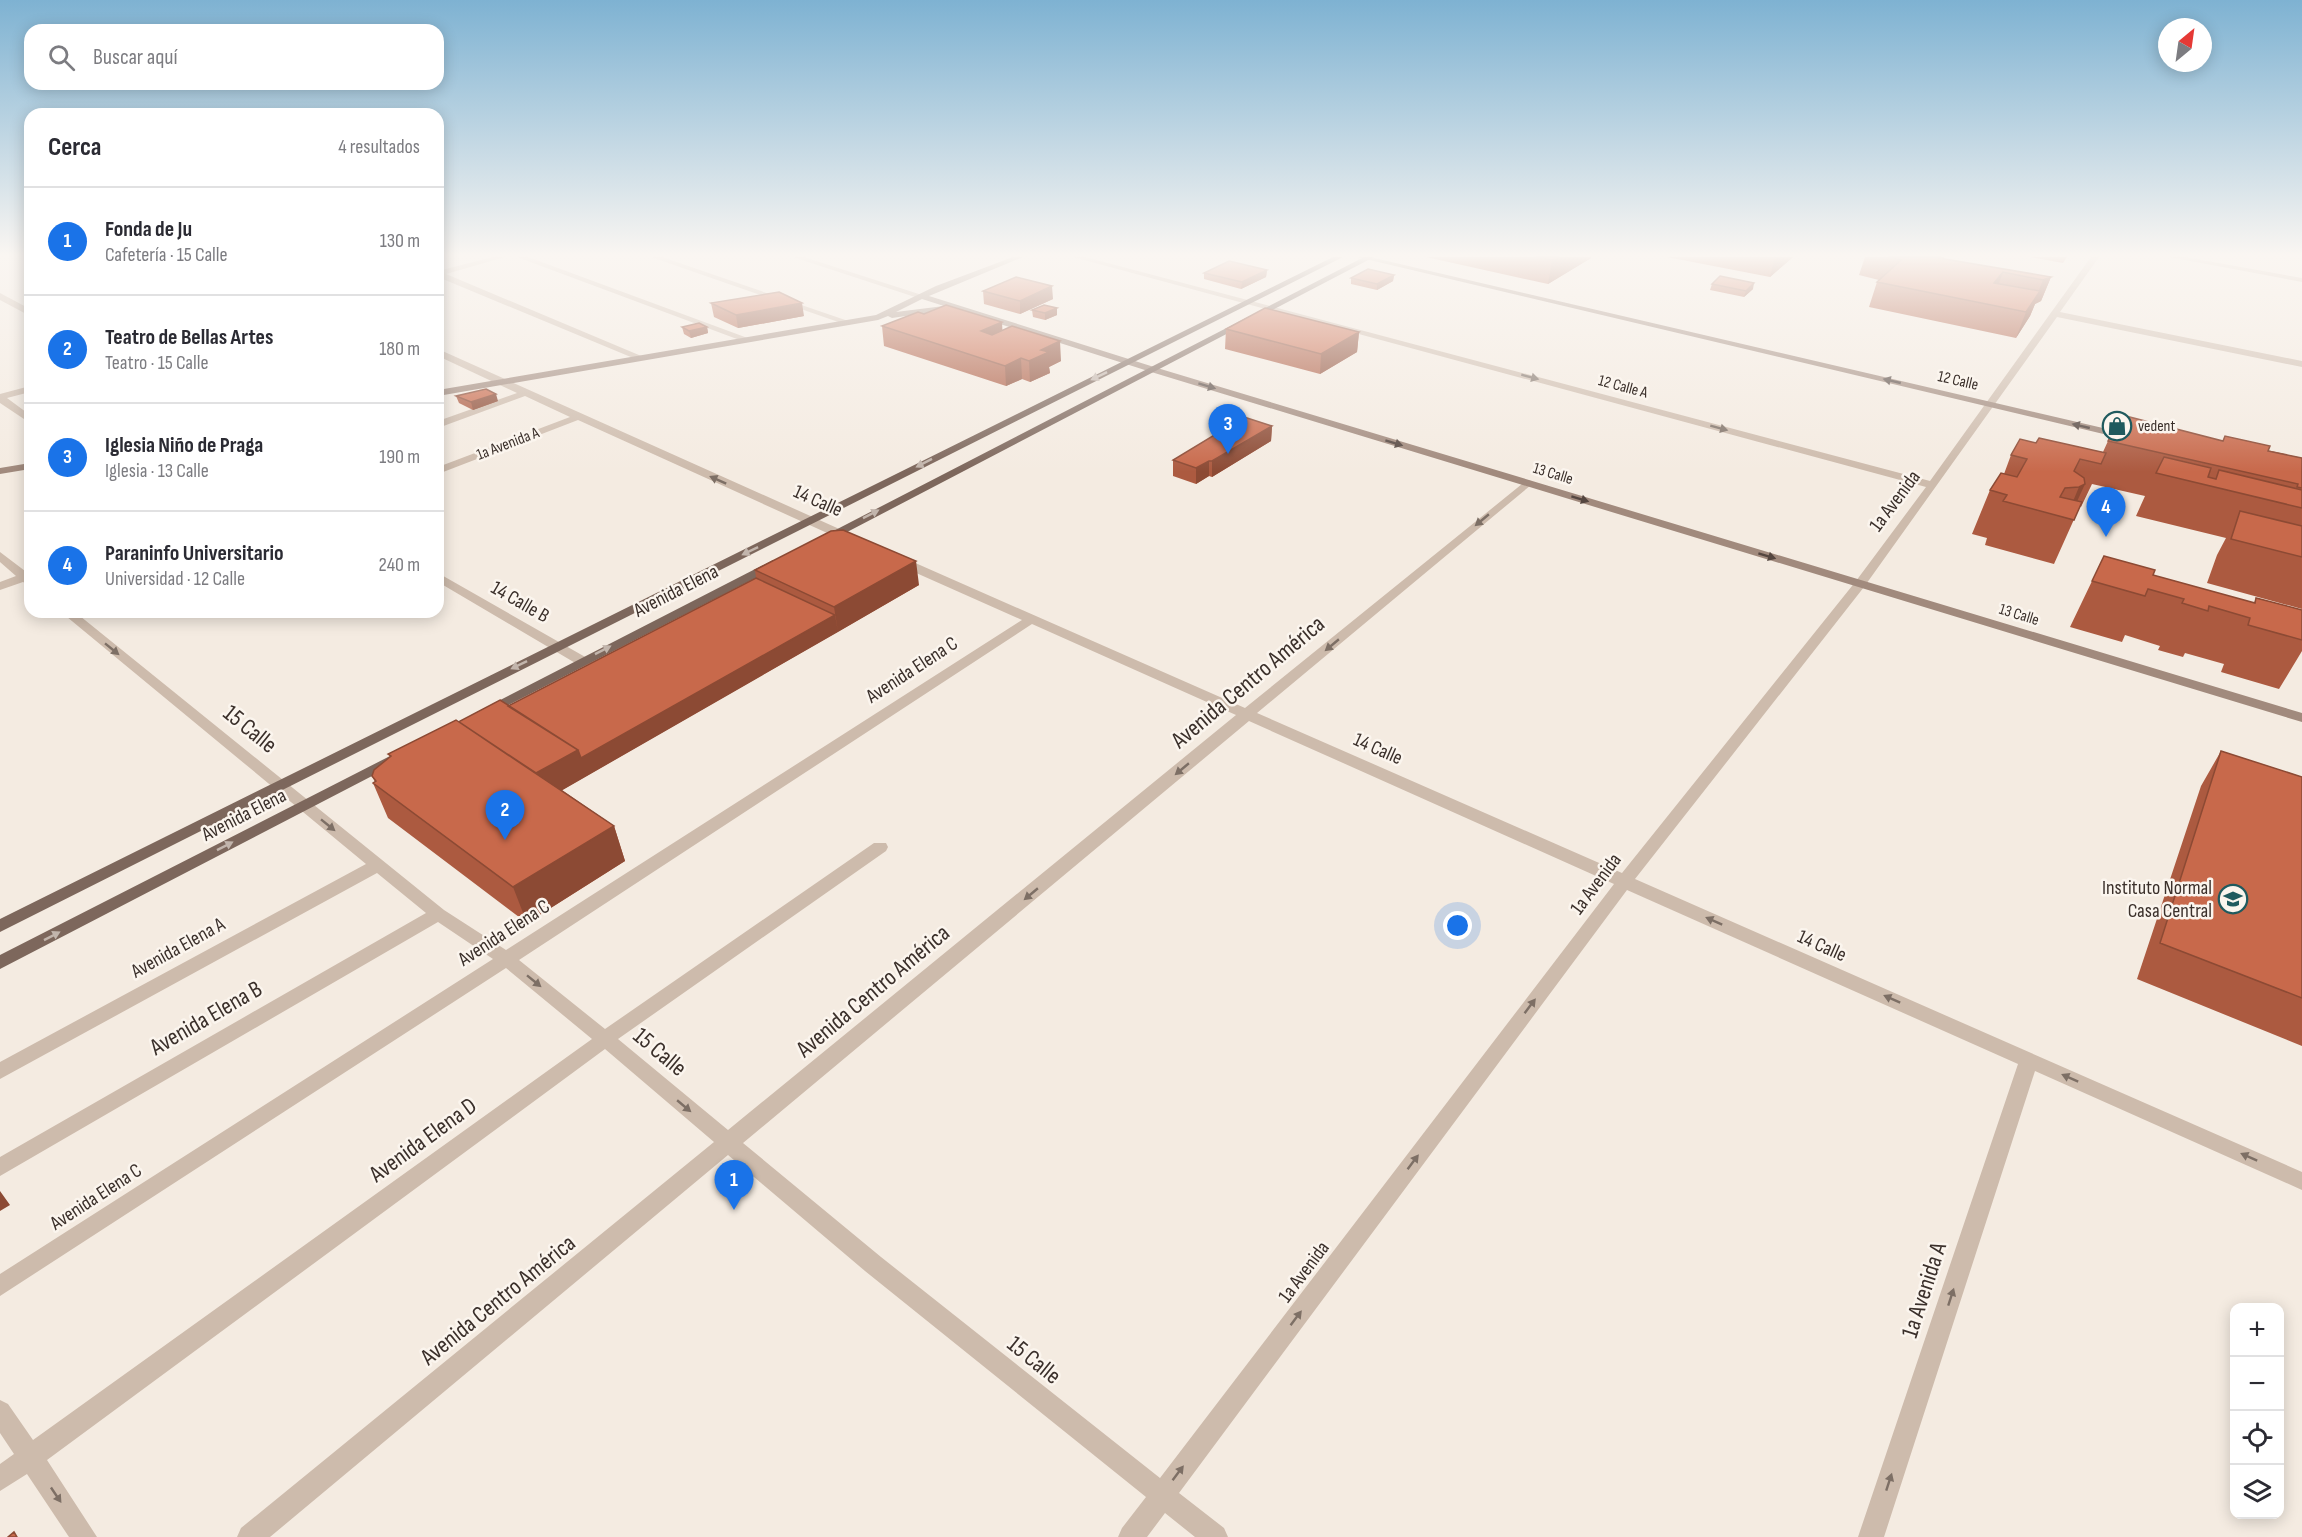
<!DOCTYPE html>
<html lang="es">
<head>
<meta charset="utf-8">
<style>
	body { margin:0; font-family:"Sofia Sans Condensed",sans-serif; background:#f7f7f7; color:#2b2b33 }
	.controls { position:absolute; right:18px; bottom:18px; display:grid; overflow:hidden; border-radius:12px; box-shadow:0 3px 15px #0003 }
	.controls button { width:54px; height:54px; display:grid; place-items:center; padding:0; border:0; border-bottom:2px solid #e1e1e2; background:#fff; color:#2b2b33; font:30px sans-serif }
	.compass { position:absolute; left:2158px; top:18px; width:54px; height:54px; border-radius:50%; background:#fff; box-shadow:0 3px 15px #0003; rotate:29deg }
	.you { position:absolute; left:1458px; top:926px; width:21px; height:21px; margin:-15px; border:4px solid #fff; border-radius:50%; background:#1a73e8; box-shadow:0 0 0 9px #1a73e833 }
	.badge { display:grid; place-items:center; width:39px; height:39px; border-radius:50%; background:#1a73e8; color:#fff; font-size:20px; font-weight:700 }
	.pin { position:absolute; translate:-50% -50px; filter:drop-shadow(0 2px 3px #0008) }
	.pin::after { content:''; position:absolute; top:32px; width:21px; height:18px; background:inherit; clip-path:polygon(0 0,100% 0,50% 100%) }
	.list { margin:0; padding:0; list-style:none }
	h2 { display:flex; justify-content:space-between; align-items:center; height:78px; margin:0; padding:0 24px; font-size:26px }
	h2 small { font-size:20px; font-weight:400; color:#7c7c81 }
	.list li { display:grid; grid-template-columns:39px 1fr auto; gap:18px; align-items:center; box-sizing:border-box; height:108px; padding:0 24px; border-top:2px solid #e1e1e2 }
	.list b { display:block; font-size:22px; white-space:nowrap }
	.list p { margin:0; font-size:20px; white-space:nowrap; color:#7c7c81 }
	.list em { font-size:20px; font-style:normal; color:#7c7c81 }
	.icon { flex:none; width:33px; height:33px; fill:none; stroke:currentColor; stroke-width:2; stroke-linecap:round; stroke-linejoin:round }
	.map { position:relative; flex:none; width:2302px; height:1537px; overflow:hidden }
	.search { position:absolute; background:#fff; box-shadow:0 3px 15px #0003; left:24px; top:24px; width:420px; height:66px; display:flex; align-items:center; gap:15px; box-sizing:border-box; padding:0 21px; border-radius:18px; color:#7c7c81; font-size:22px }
	.panel { position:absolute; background:#fff; box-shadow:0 3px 15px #0003; left:24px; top:108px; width:420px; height:510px; border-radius:18px }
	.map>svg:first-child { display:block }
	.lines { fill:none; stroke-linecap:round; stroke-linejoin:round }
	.street { fill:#cdbbac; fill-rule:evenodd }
	.secondary { fill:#a18a7d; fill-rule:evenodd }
	.primary { fill:#7d675c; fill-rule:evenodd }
	.wall { fill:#ac5a40 }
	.shaded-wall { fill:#8c4a34 }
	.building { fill:#c8694b; stroke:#8c4a34; stroke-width:1.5 }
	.oneway { fill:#c2b5ac }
	.oneway2 { fill:#7d6f65 }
	.oneway3 { fill:#544640 }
	.labels { text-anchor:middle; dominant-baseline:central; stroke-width:5; stroke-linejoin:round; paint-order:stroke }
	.far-street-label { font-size:16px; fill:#3b302b; stroke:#fbf5ee }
	.far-poi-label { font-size:16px; fill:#3b302b; stroke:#fbf5ee; text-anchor:start }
	.street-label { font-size:20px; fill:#3b302b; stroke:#fbf5ee }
	.poi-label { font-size:20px; fill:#3b302b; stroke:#fbf5ee; text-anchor:end }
	.near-street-label { font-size:24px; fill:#3b302b; stroke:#fbf5ee }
</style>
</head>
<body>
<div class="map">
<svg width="2302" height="1537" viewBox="0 0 2302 1537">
	<rect width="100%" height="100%" fill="#f4ebe1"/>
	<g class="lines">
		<path class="street" d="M493,257H505L446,274L646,358L638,360L438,277V271Z
			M517,257H528L753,340L745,342Z
			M651,257H662L854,323L847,325Z
			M793,257H804L925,296L918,298Z
			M1073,257H1085L1930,481L2091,257H2099L2060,312L2302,361V367L2057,317L1864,587L1635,879L2302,1172V1190L2035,1071L1884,1537H1858L2018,1064L1627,890L1179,1493L1224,1528L1228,1537H1195L1165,1513L1147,1537H1118L1122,1528L1146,1497L865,1271L728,1155L270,1537H237L241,1528L714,1142L605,1049L47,1460L97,1537H69L27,1474L0,1491V1464L14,1454L0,1433V1400L8,1404L33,1440L592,1039L506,968L0,1296V1274L493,959L438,922L0,1176V1157L426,913L377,873L0,1079V1062L366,864L61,612H75L444,910L506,950L1022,620L896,564V558H904L1245,708L1527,480L1531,481V485L1257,713L1622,873L1856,581L1926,487ZM1032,624L1236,715L728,1130L618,1039L886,851L888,847L886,843H874L605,1029L519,960ZM1249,721L1614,884L1160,1478L881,1257L743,1143Z
			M2169,257H2185L2302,278V282Z
			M0,293L30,309V316L0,300Z
			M438,349L855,536L857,539L851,543L847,542L578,420L438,474V467L570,417L525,396L438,428V421L517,393L438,356Z
			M30,386V392L7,398L30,415V423L0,403V394Z
			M0,552L29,574L30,586L23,582L0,590V582L16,576L0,562Z
			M438,573L587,658L589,661L582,665L577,664L438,582Z"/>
		<path class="secondary" d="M1013,257H1023L929,296L1154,367L2302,713V722L1148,371L953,309L892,318L888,316L878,320L438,396V390L876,315L936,286ZM922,299L944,306L896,312Z
			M1357,257H1370L2133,435L2138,438L2133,441Z
			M30,463V469L0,474V468Z"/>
		<path class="primary" d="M1333,257H1343L0,932V919Z
			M1364,257H1374L828,542L824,543L818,539Z
			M773,560L777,561V567L489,715H479L477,712Z
			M394,754L401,759L399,762L0,969V955Z"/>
	</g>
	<path class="wall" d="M1426,257H1591V258L1548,284Z
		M1667,257H1793L1770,277Z
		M1865,257H1944L1943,259L2051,277L2041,301L2035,304L2030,316L2016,338L1869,307L1877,282L1879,280L1859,275Z
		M2030,257H2067L2063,263Z
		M1267,270L1266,277L1241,289L1204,279V273Z
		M1394,275L1393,281L1377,290L1351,284V278Z
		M1712,284L1753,289L1744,297L1710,290Z
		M983,291L1053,299L1020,314L984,304Z
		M711,303L804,316L738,328L714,317Z
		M1057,308V315L1045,320L1033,317L1032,310Z
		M924,314L1002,330L1061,361L1049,367L1050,373L1030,382L1022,379L1006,386L884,346L882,326Z
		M682,327H707L708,333L691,338L684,334Z
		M1226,329L1359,332L1357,352L1320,374L1225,349Z
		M456,396L498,401L473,410L459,403Z
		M1272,426L1271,441L1212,477L1209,476L1196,484L1173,476V460Z
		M2222,440L2302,458V609L2207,583L2217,555L2226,538L2136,516L2145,496L2092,484L2081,507L2080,506L2054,564L1985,545L1987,538L1972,534L1990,490L2004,474L2011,455L2036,443L2103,452L2108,441Z
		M2104,556L2153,575L2254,603L2256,598L2302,610V651L2279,689L2221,672L2224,664L2185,653L2183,657L2158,650L2160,646L2125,635L2122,642L2070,627Z
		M755,570L919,585L562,790L614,826L625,861L527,923L388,818L373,783L375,782L372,776L390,757L388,754L459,722L508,706L756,578Z
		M2221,751L2302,777V1046L2137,979L2201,786Z"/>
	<path class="shaded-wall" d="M1558,257H1591V258L1548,284L1552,260Z
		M1775,257H1793L1770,277Z
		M1267,270L1266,277L1241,289L1242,282Z
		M2003,272L1994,297V283Z
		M1394,275L1393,281L1377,290V284Z
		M2051,277L2041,301L2035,304L2030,316L2016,338L2026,312L2037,295L2043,280Z
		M1754,283L1753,289L1744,297L1746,291Z
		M1052,286L1053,299L1020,314V301Z
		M802,303L804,316L738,328L736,315Z
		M1057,308V315L1045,320V313Z
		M1002,322L1003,342L981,331Z
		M707,327L708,333L691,338L689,331Z
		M1359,332L1357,352L1320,374L1321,354Z
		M1060,341L1061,361L1049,367L1050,373L1030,382L1029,361L1041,350Z
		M1021,358L1022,379L1006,386L1005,366Z
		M496,394L498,401L473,410L471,402Z
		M1272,426L1271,441L1212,477V461Z
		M1209,461V476L1196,484V468Z
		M2085,484L2069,519L2066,518L2079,487Z
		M916,561L919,585L838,632L834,607Z
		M835,615L838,632L540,803L531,776L578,750Z
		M614,826L625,861L527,923L513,887Z
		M0,1191L10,1205L0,1211Z"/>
	<path class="building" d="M1536,257H1558L1552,260Z
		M1889,257H1940L1939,258L2051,277L2043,280L2003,272L1994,283L2040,291L2026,312L1877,282L1901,260Z
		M1229,261L1267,270L1242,282L1204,273Z
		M1368,269L1394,275L1377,284L1351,278Z
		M1720,276L1754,283L1746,291L1712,284Z
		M1016,277L1052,286L1020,301L983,291Z
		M779,292L802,303L736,315L711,303Z
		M946,305L1002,322L981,331L992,335L1012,326L1060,341L1041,350L1049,352L1029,361L1021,358L1005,366L882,326L918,312L924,314Z
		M1044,305L1057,308L1045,313L1032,310Z
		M1265,308L1359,332L1321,354L1226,329Z
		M699,323L707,327L689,331L682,327Z
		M486,389L496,394L471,402L456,396Z
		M2122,415L2223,441L2225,436L2270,446L2268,451L2302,458V488L2297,487L2298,484L2108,441Z
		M1244,417L1272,426L1212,461H1209L1196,468L1173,460Z
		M2039,438L2106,453L2101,464L2080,459L2074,471L2084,478L2085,484L2079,487L2065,488L2060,497L2082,502L2074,520L2003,501L2007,495L1990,490L2001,473L2017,477L2027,459L2011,455L2020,439L2036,443Z
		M2164,457L2211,468L2208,477L2216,479L2219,470L2302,490V508L2156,473Z
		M2240,511L2302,526V557L2231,539Z
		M843,530L916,561L834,607L755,570L831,531Z
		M2104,556L2155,570L2153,575L2255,603L2256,598L2302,610V640L2248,625L2250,618L2209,606L2208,611L2182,603L2184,599L2148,589L2145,596L2092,581Z
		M756,578L835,615L581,758L578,750L508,706Z
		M500,700L578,750L536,773L459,722L460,721Z
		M456,720L614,826L513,887L373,783L376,781L372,776L374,770L391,756L388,754Z
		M2221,751L2302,777V998L2160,943Z
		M14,1532L17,1537H8Z"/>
	<defs><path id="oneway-solid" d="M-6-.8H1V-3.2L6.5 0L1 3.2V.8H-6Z" transform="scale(1.5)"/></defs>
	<g class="oneway">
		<use href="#oneway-solid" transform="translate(1099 376) rotate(154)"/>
		<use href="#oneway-solid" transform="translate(924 463) rotate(153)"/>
		<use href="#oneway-solid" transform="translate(871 514) rotate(-27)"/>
		<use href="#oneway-solid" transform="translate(750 551) rotate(154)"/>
		<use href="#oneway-solid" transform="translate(603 650) rotate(-27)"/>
		<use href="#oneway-solid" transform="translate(519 665) rotate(154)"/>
		<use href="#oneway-solid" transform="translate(225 846) rotate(-27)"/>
		<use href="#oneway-solid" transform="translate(52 936) rotate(-27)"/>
	</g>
	<g class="oneway2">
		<use href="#oneway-solid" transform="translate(1530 377) rotate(15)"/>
		<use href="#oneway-solid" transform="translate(1719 428) rotate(15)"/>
		<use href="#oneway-solid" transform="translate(718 480) rotate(-156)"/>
		<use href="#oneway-solid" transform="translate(1482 520) rotate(140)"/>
		<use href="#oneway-solid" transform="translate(1332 645) rotate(140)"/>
		<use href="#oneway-solid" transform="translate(112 649) rotate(39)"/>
		<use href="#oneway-solid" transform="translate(1182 769) rotate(140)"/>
		<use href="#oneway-solid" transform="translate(328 825) rotate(39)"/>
		<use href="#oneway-solid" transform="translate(1031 894) rotate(140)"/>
		<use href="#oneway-solid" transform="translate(1714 921) rotate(-156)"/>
		<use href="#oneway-solid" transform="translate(534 981) rotate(39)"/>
		<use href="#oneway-solid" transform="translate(1892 999) rotate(-156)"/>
		<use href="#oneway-solid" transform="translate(1530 1006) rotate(-53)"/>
		<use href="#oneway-solid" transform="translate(2070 1078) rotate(-156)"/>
		<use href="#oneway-solid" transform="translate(684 1106) rotate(40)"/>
		<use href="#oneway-solid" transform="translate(2249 1157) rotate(-156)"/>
		<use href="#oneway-solid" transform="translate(1413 1162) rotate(-53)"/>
		<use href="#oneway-solid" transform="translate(1951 1297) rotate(-72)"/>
		<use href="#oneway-solid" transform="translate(1296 1318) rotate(-53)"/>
		<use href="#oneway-solid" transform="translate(1178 1473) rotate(-53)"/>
		<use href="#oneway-solid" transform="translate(1889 1482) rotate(-72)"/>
		<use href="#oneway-solid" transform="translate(56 1495) rotate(56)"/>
	</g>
	<g class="oneway3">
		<use href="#oneway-solid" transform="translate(1892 381) rotate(-167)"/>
		<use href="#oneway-solid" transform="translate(1207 386) rotate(17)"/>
		<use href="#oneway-solid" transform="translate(2081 426) rotate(-167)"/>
		<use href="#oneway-solid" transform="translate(1394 443) rotate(17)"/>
		<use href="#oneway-solid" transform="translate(1580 499) rotate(17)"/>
		<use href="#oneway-solid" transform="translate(1767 556) rotate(17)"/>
	</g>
	<linearGradient id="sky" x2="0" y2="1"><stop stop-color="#7eb2d2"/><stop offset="0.54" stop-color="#faf6f2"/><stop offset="1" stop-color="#faf6f2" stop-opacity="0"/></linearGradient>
	<rect width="2302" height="472" fill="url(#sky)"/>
	<defs>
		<g id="shop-ring" transform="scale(1.5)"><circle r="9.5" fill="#fbf5ee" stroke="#1f5a5e" stroke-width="1.5"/><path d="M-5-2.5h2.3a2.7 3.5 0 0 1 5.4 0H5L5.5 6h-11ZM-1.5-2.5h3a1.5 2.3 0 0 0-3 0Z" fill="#1f5a5e"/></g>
		<g id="school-ring" transform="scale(1.5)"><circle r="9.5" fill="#fbf5ee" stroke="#1f5a5e" stroke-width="1.5"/><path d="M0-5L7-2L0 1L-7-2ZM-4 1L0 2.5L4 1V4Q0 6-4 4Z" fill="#1f5a5e"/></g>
	</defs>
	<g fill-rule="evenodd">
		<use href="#shop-ring" x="2117" y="426"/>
		<use href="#school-ring" x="2233" y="899"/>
	</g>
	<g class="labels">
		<g class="far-street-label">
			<text transform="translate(1958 381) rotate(13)">12 Calle</text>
			<text transform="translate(1623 387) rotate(15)">12 Calle A</text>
			<text transform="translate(508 444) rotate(-21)">1a Avenida A</text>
			<text transform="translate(1553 474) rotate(17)">13 Calle</text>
			<text transform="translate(2019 615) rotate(17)">13 Calle</text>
		</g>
		<g class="far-poi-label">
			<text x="2138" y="426">vedent</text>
		</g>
		<g class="street-label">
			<text transform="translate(818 501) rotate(24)">14 Calle</text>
			<text transform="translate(1895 501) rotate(-53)">1a Avenida</text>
			<text transform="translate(676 591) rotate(-27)">Avenida Elena</text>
			<text transform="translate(520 602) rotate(30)">14 Calle B</text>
			<text transform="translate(912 670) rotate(-33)">Avenida Elena C</text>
			<text transform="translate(1378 749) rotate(24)">14 Calle</text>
			<text transform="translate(244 815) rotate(-27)">Avenida Elena</text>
			<text transform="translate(1596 884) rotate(-53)">1a Avenida</text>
			<text transform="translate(504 933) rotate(-33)">Avenida Elena C</text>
			<text transform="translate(1822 946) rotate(24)">14 Calle</text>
			<text transform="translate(178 948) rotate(-29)">Avenida Elena A</text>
			<text transform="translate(96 1197) rotate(-33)">Avenida Elena C</text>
			<text transform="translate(1304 1272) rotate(-53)">1a Avenida</text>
		</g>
		<g class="poi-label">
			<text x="2212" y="888">Instituto Normal<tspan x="2212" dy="23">Casa Central</tspan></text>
		</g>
		<g class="near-street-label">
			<text transform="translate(1248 682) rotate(-40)">Avenida Centro América</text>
			<text transform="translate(250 729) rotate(39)">15 Calle</text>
			<text transform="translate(873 991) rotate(-40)">Avenida Centro América</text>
			<text transform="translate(206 1018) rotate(-30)">Avenida Elena B</text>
			<text transform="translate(660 1052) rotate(40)">15 Calle</text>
			<text transform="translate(423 1140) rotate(-36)">Avenida Elena D</text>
			<text transform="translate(1924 1290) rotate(-72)">1a Avenida A</text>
			<text transform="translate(498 1300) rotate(-39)">Avenida Centro América</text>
			<text transform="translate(1034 1360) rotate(39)">15 Calle</text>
		</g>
	</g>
</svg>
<div class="controls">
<button>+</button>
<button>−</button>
<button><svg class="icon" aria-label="locate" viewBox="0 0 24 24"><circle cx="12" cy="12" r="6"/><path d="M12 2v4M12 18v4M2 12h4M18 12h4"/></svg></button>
<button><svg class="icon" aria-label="layers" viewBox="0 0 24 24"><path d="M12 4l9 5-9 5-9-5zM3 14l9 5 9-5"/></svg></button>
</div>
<svg class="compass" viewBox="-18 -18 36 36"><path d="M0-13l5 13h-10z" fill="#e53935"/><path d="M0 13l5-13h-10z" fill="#7c7c81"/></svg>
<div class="you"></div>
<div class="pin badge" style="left:734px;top:1210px">1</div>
<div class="pin badge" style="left:505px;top:840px">2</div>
<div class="pin badge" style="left:1228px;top:454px">3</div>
<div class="pin badge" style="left:2106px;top:537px">4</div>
<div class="search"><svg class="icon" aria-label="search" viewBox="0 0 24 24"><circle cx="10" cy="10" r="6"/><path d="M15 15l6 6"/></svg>Buscar aquí</div>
<section class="panel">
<h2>Cerca<small>4 resultados</small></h2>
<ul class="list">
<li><span class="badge">1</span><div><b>Fonda de Ju</b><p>Cafetería · 15 Calle</p></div><em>130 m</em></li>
<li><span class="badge">2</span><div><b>Teatro de Bellas Artes</b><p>Teatro · 15 Calle</p></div><em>180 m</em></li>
<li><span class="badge">3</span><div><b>Iglesia Niño de Praga</b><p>Iglesia · 13 Calle</p></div><em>190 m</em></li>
<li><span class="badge">4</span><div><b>Paraninfo Universitario</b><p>Universidad · 12 Calle</p></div><em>240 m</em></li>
</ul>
</section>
</div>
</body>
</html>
